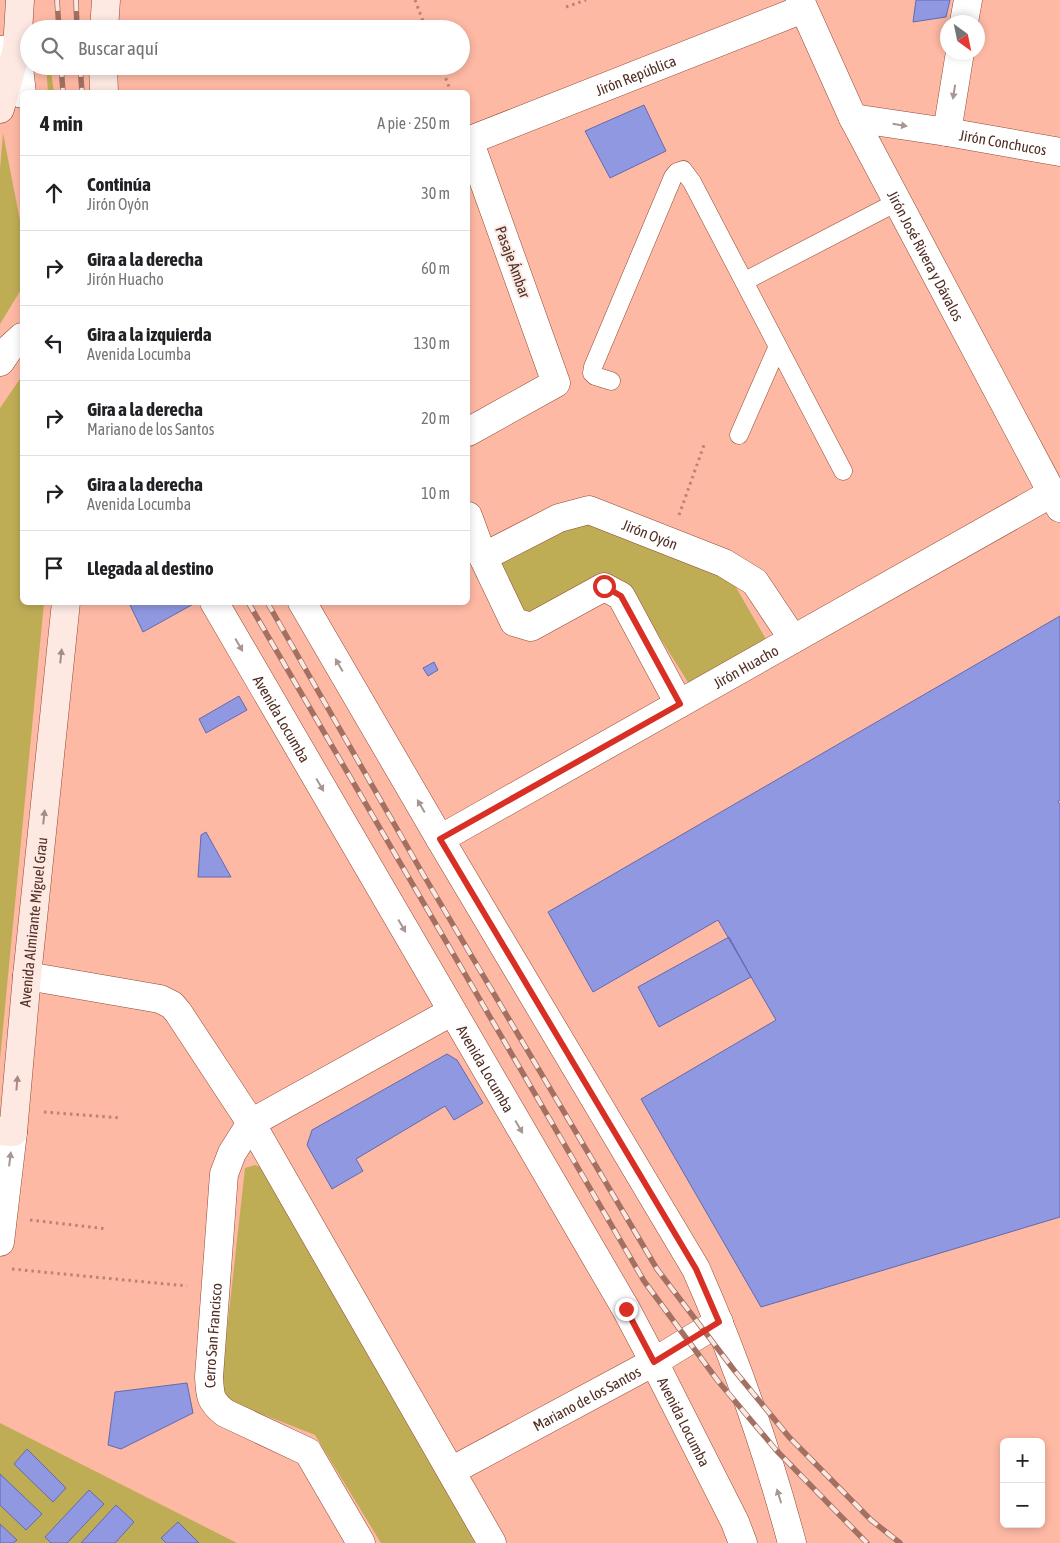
<!DOCTYPE html>
<html lang="es">
<head>
<meta charset="utf-8">
<style>
	body { margin:0; font-family:"Asap Condensed",sans-serif; background:#f6f6f6; color:#202124 }
	.controls { position:absolute; right:15px; bottom:15px; display:grid; overflow:hidden; border-radius:8px; box-shadow:0 2px 8px #0003 }
	.controls button { width:45px; height:45px; display:grid; place-items:center; padding:0; border:0; border-bottom:1px solid #e0e0e0; background:#fff; color:#202124; font:25px sans-serif }
	.compass { position:absolute; left:940px; top:15px; width:45px; height:45px; border-radius:50%; background:#fff; box-shadow:0 2px 8px #0003; rotate:147deg }
	.stop { position:absolute; width:15px; height:15px; margin:-11px; border:4px solid #d93025; border-radius:50%; background:#fff }
	.stop.end { background:#d93025; border-color:#fff; box-shadow:0 1px 5px #0008 }
	.list { margin:0; padding:0; list-style:none }
	h2 { display:flex; justify-content:space-between; align-items:center; height:65px; margin:0; padding:0 20px; font-size:21px }
	h2 small { font-size:16px; font-weight:400; color:#757577 }
	.list li { display:grid; grid-template-columns:32px 1fr auto; gap:15px; align-items:center; box-sizing:border-box; height:75px; padding:0 20px; border-top:1px solid #e0e0e0 }
	.list b { display:block; font-size:19px; white-space:nowrap }
	.list p { margin:0; font-size:16px; white-space:nowrap; color:#757577 }
	.list em { font-size:16px; font-style:normal; color:#757577 }
	.icon { flex:none; width:28px; height:28px; fill:none; stroke:currentColor; stroke-width:2; stroke-linecap:round; stroke-linejoin:round }
	.map { position:relative; flex:none; width:1060px; height:1543px; overflow:hidden }
	.search { position:absolute; background:#fff; box-shadow:0 2px 8px #0003; left:20px; top:20px; width:450px; height:55px; display:flex; align-items:center; gap:12px; box-sizing:border-box; padding:0 18px; border-radius:28px; color:#757577; font-size:19px }
	.panel { position:absolute; background:#fff; box-shadow:0 2px 8px #0003; left:20px; top:90px; width:450px; height:515px; border-radius:8px }
	.map>svg:first-child { display:block }
	.green { fill:#bfad56 }
	.building { fill:#8f98e1; stroke:#626aae }
	.lines { fill:none; stroke-linecap:round; stroke-linejoin:round }
	.lane-casing { stroke:#924831; stroke-width:19 }
	.street-casing { stroke:#924831; stroke-width:29 }
	.secondary-casing { stroke:#924831; stroke-width:29 }
	.path { stroke:#ba8372; stroke-width:3; stroke-dasharray:2.5 4; stroke-linecap:butt }
	.lane { stroke:#fff; stroke-width:18 }
	.street { stroke:#fff; stroke-width:28 }
	.secondary { stroke:#fde8e2; stroke-width:28 }
	.rail-casing { stroke:#a37061; stroke-width:5.5 }
	.rail { stroke:#fae8e2; stroke-width:4; stroke-dasharray:11; stroke-linecap:butt }
	.oneway { fill:#a89692 }
	.oneway2 { fill:#a68b83 }
	.route { stroke:#d93025; stroke-width:6 }
	.labels { text-anchor:middle; dominant-baseline:central; stroke-width:4; stroke-linejoin:round; paint-order:stroke }
	.street-label { font-size:15px; fill:#502e24; stroke:#fae8e2 }
</style>
</head>
<body>
<div class="map">
<svg width="1060" height="1543" viewBox="0 0 1060 1543">
	<rect width="100%" height="100%" fill="#feb9a4"/>
	<path class="green" d="M46,66H50L54,92H48Z
		M3,133L22,231V288L0,324V169Z
		M22,376V602L44,603L0,1059V408Z
		M577,517L723,565L767,641L691,687L625,582L603,575L523,619L497,563Z
		M255,1165L277,1174L476,1543H381L315,1435L226,1400L215,1385L224,1357L245,1168Z
		M0,1423L237,1543H0Z"/>
	<path class="building" d="M916,0H950L946,17L913,22Z
		M644,105L666,151L610,178L585,131Z
		M135,602H197L143,632L130,605Z
		M1060,616V800L1058,801L1060,805V1217L761,1307L641,1099L776,1020L718,920L593,992L548,912Z
		M434,662L438,670L428,676L423,668Z
		M239,696L247,710L206,733L199,719Z
		M206,832L231,877H198L201,835Z
		M729,937L751,977L659,1027L638,987Z
		M447,1054L457,1060L483,1103L454,1120L445,1106L356,1159L363,1171L332,1189L307,1145L312,1130Z
		M187,1383L193,1413L121,1449L108,1445L115,1392Z
		M27,1449L66,1488L53,1502L14,1464Z
		M0,1474L42,1514L26,1530L0,1505Z
		M89,1490L104,1504L67,1543H51L45,1537Z
		M116,1505L134,1522L115,1543H81Z
		M178,1522L199,1543H166L161,1538Z
		M0,1524L17,1540L13,1543H0Z"/>
	<g class="lines">
		<g class="lane-casing">
			<path id="lane" d="M745,281L897,202
				M611,381L595,376L592,373L593,367L673,177L677,172L683,170L692,182L843,471
				M739,435L778,346"/>
		</g>
		<g class="street-casing">
			<g id="street">
				<path id="s1" d="M800,0L853,118L1060,508"/>
				<path d="M964,22L968,0"/>
				<path d="M0,50L17,49L22,94"/>
				<path id="s2" d="M853,118L947,132L1060,152"/>
				<path d="M947,132L960,52"/>
				<path id="s3" d="M468,141L803,9"/>
				<path d="M0,362L9,349L22,337"/>
				<path d="M468,432L556,383L469,140"/>
				<path d="M468,516L483,557L514,622L531,627L604,587L621,596L679,704"/>
				<path id="s4" d="M483,557L559,518L589,510L724,563L755,582L793,639"/>
				<path id="s5" d="M214,602L626,1309L654,1362L735,1522L743,1543"/>
				<path d="M302,602L440,839L696,1269C735,1357 767,1450 792,1543"/>
				<path id="s6" d="M440,839L1052,493"/>
				<path d="M27,976L160,999L172,1005L178,1012L251,1123L492,1543"/>
				<path d="M0,1242L13,1132"/>
				<path id="s7" d="M451,1471L654,1362L719,1322"/>
				<path id="s8" d="M361,1543L308,1452L225,1413C210,1401 210,1396 209,1377L224,1174L232,1153L251,1123L451,1012"/>
			</g>
		</g>
		<g class="secondary-casing">
			<g id="secondary">
				<path d="M104,29L106,0"/>
				<path d="M103,66L104,92"/>
				<path d="M0,109L17,49L20,0"/>
				<path id="s9" d="M0,1131L13,1132L27,976L66,602"/>
			</g>
		</g>
		<path class="path" d="M415,0L426,29
			M566,7L586,0
			M441,66L451,92
			M679,515L704,445
			M44,1112L121,1118
			M30,1220L107,1229
			M12,1269L187,1286"/>
		<use href="#lane" class="lane"/>
		<use href="#street" class="street"/>
		<use href="#secondary" class="secondary"/>
		<g class="rail-casing">
			<path id="rail" d="M57,0L59,29
				M76,0L77,29
				M61,66L63,92
				M80,66L82,92
				M248,602L644,1281L718,1381L776,1450L867,1543
				M267,602L420,869L657,1269L734,1370L789,1437L871,1520L900,1543"/>
		</g>
		<use href="#rail" class="rail"/>
	</g>
	<defs><path id="oneway-solid" d="M-6-.8H1V-3.2L6.5 0L1 3.2V.8H-6Z" transform="scale(1.25)"/></defs>
	<g class="oneway">
		<use href="#oneway-solid" transform="translate(954 92) rotate(99)"/>
		<use href="#oneway-solid" transform="translate(900 125) rotate(9)"/>
		<use href="#oneway-solid" transform="translate(239 645) rotate(60)"/>
		<use href="#oneway-solid" transform="translate(339 665) rotate(-120)"/>
		<use href="#oneway-solid" transform="translate(320 785) rotate(60)"/>
		<use href="#oneway-solid" transform="translate(421 806) rotate(-120)"/>
		<use href="#oneway-solid" transform="translate(402 926) rotate(60)"/>
		<use href="#oneway-solid" transform="translate(519 1127) rotate(60)"/>
		<use href="#oneway-solid" transform="translate(10 1159) rotate(-83)"/>
		<use href="#oneway-solid" transform="translate(779 1496) rotate(-107)"/>
	</g>
	<g class="oneway2">
		<use href="#oneway-solid" transform="translate(61 656) rotate(-84)"/>
		<use href="#oneway-solid" transform="translate(44 817) rotate(-84)"/>
		<use href="#oneway-solid" transform="translate(17 1083) rotate(-85)"/>
	</g>
	<g class="lines">
		<path class="route" d="M604,586L621,596L680,704L440,839L696,1269L719,1322L654,1362L626,1309"/>
	</g>
	<g class="labels">
		<g class="street-label">
			<text stroke="none"><textPath href="#s3" startOffset="180">Jirón República</textPath></text>
			<text stroke="none"><textPath href="#s2" startOffset="152">Jirón Conchucos</textPath></text>
			<text stroke="none"><textPath href="#s1" startOffset="285">Jirón José Rivera y Dávalos</textPath></text>
			<text transform="translate(513 262) rotate(70)">Pasaje Ámbar</text>
			<text stroke="none"><textPath href="#s4" startOffset="182">Jirón Oyón</textPath></text>
			<text stroke="none"><textPath href="#s6" startOffset="351">Jirón Huacho</textPath></text>
			<text stroke="none"><textPath href="#s5" startOffset="135">Avenida Locumba</textPath></text>
			<text stroke="none"><textPath href="#s9" startOffset="224">Avenida Almirante Miguel Grau</textPath></text>
			<text stroke="none"><textPath href="#s5" startOffset="540">Avenida Locumba</textPath></text>
			<text stroke="none"><textPath href="#s8" startOffset="280">Cerro San Francisco</textPath></text>
			<text stroke="none"><textPath href="#s7" startOffset="154">Mariano de los Santos</textPath></text>
			<text stroke="none"><textPath href="#s5" startOffset="945">Avenida Locumba</textPath></text>
		</g>
	</g>
</svg>
<div class="controls">
<button>+</button>
<button>−</button>
</div>
<svg class="compass" viewBox="-18 -18 36 36"><path d="M0-13l5 13h-10z" fill="#e53935"/><path d="M0 13l5-13h-10z" fill="#757577"/></svg>
<div class="stop" style="left:604px;top:586px"></div>
<div class="stop end" style="left:626px;top:1309px"></div>
<div class="search"><svg class="icon" aria-label="search" viewBox="0 0 24 24"><circle cx="10" cy="10" r="6"/><path d="M15 15l6 6"/></svg>Buscar aquí</div>
<section class="panel">
<h2>4 min<small>A pie · 250 m</small></h2>
<ul class="list">
<li><svg class="icon" aria-label="ahead" viewBox="0 0 24 24"><path d="M12 20V5M6 11l6-6 6 6"/></svg><div><b>Continúa</b><p>Jirón Oyón</p></div><em>30 m</em></li>
<li><svg class="icon" aria-label="right" viewBox="0 0 24 24"><path d="M7 20v-9h11M14 6l5 5-5 5"/></svg><div><b>Gira a la derecha</b><p>Jirón Huacho</p></div><em>60 m</em></li>
<li><svg class="icon" aria-label="left" viewBox="0 0 24 24"><path d="M17 20v-9H6M10 6l-5 5 5 5"/></svg><div><b>Gira a la izquierda</b><p>Avenida Locumba</p></div><em>130 m</em></li>
<li><svg class="icon" aria-label="right" viewBox="0 0 24 24"><path d="M7 20v-9h11M14 6l5 5-5 5"/></svg><div><b>Gira a la derecha</b><p>Mariano de los Santos</p></div><em>20 m</em></li>
<li><svg class="icon" aria-label="right" viewBox="0 0 24 24"><path d="M7 20v-9h11M14 6l5 5-5 5"/></svg><div><b>Gira a la derecha</b><p>Avenida Locumba</p></div><em>10 m</em></li>
<li><svg class="icon" aria-label="arrive" viewBox="0 0 24 24"><path d="M6 21V4h12l-3 4 3 4H6"/></svg><div><b>Llegada al destino</b></div></li>
</ul>
</section>
</div>
</body>
</html>
